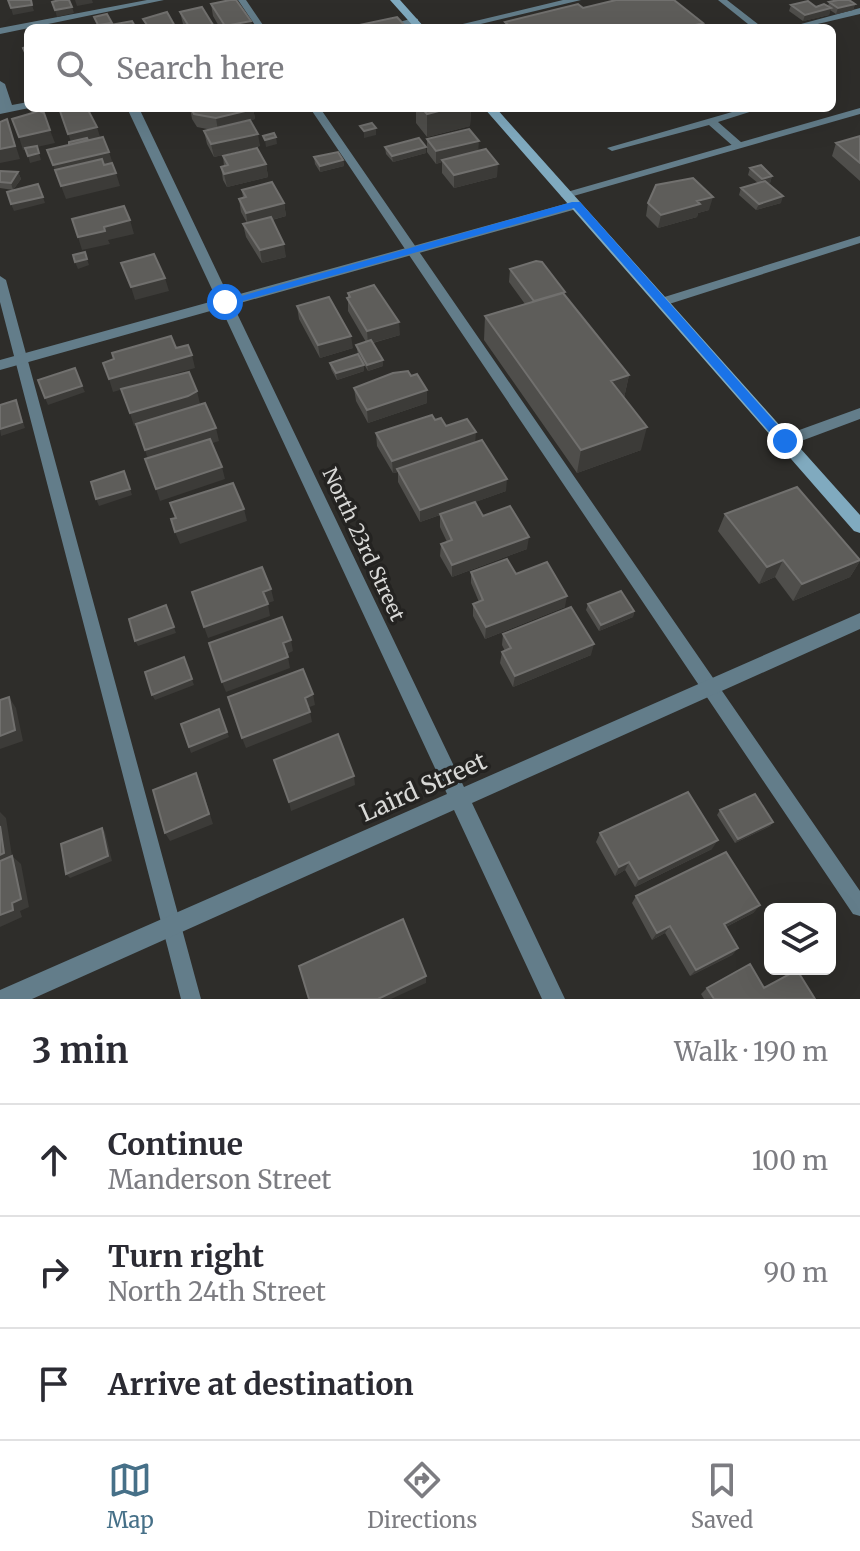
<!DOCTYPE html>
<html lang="en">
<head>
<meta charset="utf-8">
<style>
	body { margin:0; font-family:Merriweather,serif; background:#f2f2f3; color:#2b2b33 }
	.controls { position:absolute; right:24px; bottom:24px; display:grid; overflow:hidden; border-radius:12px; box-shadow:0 8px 32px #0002 }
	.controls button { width:72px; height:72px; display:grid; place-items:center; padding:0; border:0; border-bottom:2px solid #e1e1e2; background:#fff; color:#2b2b33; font:40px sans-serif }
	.stop { position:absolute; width:24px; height:24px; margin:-18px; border:6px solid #1a73e8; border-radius:50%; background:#fff }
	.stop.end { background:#1a73e8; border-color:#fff; box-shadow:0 2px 8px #0008 }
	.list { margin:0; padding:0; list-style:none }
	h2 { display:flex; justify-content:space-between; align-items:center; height:104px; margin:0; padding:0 32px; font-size:34px }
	h2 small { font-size:26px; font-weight:400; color:#7c7c81 }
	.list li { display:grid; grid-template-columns:52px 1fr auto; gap:24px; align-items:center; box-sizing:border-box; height:112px; padding:0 32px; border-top:2px solid #e1e1e2 }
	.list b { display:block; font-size:30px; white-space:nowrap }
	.list p { margin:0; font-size:26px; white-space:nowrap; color:#7c7c81 }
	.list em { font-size:26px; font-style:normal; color:#7c7c81 }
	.icon { flex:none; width:44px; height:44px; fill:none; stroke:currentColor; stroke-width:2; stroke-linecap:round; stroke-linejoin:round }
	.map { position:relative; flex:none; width:860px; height:999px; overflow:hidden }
	.search { position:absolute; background:#fff; box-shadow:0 8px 32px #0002; left:24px; right:24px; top:24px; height:88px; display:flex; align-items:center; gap:20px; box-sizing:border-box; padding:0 28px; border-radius:12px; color:#7c7c81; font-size:30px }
	.sheet { height:440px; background:#fff }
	nav { display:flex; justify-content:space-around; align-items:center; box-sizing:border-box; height:112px; border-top:2px solid #e1e1e2; background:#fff; font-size:22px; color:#7c7c81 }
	nav a { display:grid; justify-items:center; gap:4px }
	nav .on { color:#467088 }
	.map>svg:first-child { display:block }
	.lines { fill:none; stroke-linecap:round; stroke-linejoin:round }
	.service { fill:#637d8a; fill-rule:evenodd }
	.minor { fill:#637d8a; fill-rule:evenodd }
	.secondary { fill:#80aabf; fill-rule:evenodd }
	.wall { fill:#4f4e4b }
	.shaded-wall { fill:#3c3b38 }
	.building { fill:#5e5d5a; stroke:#71706e; stroke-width:2 }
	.route { fill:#1a73e8 }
	.labels { text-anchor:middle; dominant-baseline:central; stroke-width:7; stroke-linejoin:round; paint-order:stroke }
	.street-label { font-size:20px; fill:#d8d8d6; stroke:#242321 }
	.near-street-label { font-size:24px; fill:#d8d8d6; stroke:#242321 }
</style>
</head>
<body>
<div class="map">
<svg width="860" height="999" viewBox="0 0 860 999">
	<rect width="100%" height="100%" fill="#2e2d2a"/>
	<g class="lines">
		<path class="service" d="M147,0H164L0,34V28Z
			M238,0H246L265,28H257Z
			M718,0H727L763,28H753Z
			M860,8V14L805,27L801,24Z
			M310,108H320L860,891V916L853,914Z
			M746,108H762L718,122L742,143V147H734L709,125L612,151L607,148Z
			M860,236V243L666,305L662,306L656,302L658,299Z
			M0,276L6,280L201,999H181L0,302Z"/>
		<path class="minor" d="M563,0H581L464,28H446Z
			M414,18L418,19V23L396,28H377Z
			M0,81L5,84L12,105L28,102L29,108L0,114Z
			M127,108H139L229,297L572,202L576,201L582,205L580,208L233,305L464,787L860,613V629L472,803L565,999H542L454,810L32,999H0V990L447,794L221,308L0,370V360L217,300Z
			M860,108V114L570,197H562L560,194Z
			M860,408V419L785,447L777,441L780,437Z"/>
		<path class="secondary" d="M390,0H400L425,28H415Z
			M484,108H496L860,515V533L854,531Z"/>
	</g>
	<path class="wall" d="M829,2L855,4L853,10L836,14L830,10L829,15L803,21L789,11L791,5L828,7Z
		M211,4L251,21L252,28H220L213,16Z
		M180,12L215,28H185L183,24Z
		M190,108H253L255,119L250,120L260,146L214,157L207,144L204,131L212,130L197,127L192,119Z
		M412,108H471L470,126L427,137L416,123V112Z
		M860,136V181L832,156L836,143Z
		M427,139L478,151L497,177L454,188L442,173V162L436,164L427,152Z
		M385,147H426V153L393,162L386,154Z
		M223,156L266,164L268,177L227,187L223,180L221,167L224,166Z
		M314,157L343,160L344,166L320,172L315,164Z
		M750,168L772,176L770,183H768L781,203L756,210L739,195L741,188L758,183L748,175Z
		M0,171L18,172L21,179L13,190L0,188Z
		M242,190L284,203L286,216L272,220L286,257L262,263L246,237L243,224L247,223L241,212L239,199L243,198Z
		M648,203L709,210L698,213L697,217L658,228L646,216Z
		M510,269L565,296L629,375L624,398L641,450L577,473L484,340L485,316L525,304L509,282Z
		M348,293L400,335L373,343L383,360V366L368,371L361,359L364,371L337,380L331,369L330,363L358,354L356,345L366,342L348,311Z
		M297,306L353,348L320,358L299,319Z
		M411,376L427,390V403L368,423L356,401L354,388Z
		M435,420L475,442L506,491L475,502L483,516L527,549L452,577L440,556L441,544L447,542L440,527V515L420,522L398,482V472L393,473L377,446L376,433Z
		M725,514L860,561L850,577L793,601L775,577L759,584L718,531Z
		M471,572L516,574L565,607L485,639L473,616V604L479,602L471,583Z
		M588,604L634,611L633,617L599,631L586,610Z
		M503,634L591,655L513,687L500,663L502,652L505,651L502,645Z
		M720,810L773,822L770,826L735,843L717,815Z
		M600,833L712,849L635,887L625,870L615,876L596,842Z
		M636,896L760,905L753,913L726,927L738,948L732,955L690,976L665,933L652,940L632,903Z
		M707,988H764L815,999H704L701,994Z"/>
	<path class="shaded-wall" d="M75,0H92L93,3L77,6Z
		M855,4L853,10L836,14L838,8Z
		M32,5L34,11L13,15L11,8Z
		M72,7L74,13L57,17L55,10Z
		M831,8L829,15L803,21L805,15Z
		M251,21L252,28H226L225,26Z
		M112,23L113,28H99L98,25Z
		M703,23L702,28H684Z
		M253,108L255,119L218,131L216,118L244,109Z
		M450,108H471L470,126L427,137V114Z
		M7,119L20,159L0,163V149Z
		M97,127L101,140L73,147L68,134Z
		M376,128V135L364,138V131Z
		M50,130L55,143L23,150L19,137Z
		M258,134L260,146L214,157L211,144Z
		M276,137L277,144L266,147L265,140Z
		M479,141L478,154L442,160V162L436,164V151Z
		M426,147V153L393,162L392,156Z
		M109,152L113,164L57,178L53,165Z
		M39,153L41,160L30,163L28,156Z
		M343,160L344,166L320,172V166Z
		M266,164L268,177L227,187L224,174Z
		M498,164L497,177L454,188V175Z
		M18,172L21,179L13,190L11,183Z
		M116,173L120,186L66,199L61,186Z
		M772,176L770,183L760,186L762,179Z
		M783,196L781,203L756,210L759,204Z
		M43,197L45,203L14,211L11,204Z
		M713,197L709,210L698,213L697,217L658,228L661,215Z
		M284,203L286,216L248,226L246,213Z
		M130,220L134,234L108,240L110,244L82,250L78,237L104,227Z
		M284,244L286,257L262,263L260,250Z
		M87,259L89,265L78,269L75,262Z
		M165,278L169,291L135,300L131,287Z
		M399,322L400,335L368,344L367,331Z
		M351,336L353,348L320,358L318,345Z
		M192,355L195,368L113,392L109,379Z
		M383,360V366L368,371L367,365Z
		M364,365V371L337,380L336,373Z
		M629,375L624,398L611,381Z
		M82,386L85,392L48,405L45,398Z
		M427,390V403L368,423L367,410Z
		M197,391L200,404L192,409L134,426L130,413Z
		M16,400L25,428L1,436L0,429Z
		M647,427L641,450L577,473L581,450Z
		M216,428L219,441L149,463L145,450Z
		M476,432L475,445L397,469L398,472L393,473L392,461Z
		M222,467L225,479L160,501L156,489Z
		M124,471L132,495L99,506L96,499Z
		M507,479L506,491L420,522V510Z
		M244,509L247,521L180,544L175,532Z
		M529,537L527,549L452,577V565Z
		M783,560L775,577L759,584L767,567Z
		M860,561L850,577L793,601L802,584Z
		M271,589L274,601L265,604L263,592Z
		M567,596L565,607L485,639L486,627Z
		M268,604L270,616L208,638L204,627Z
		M166,605L176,633L138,646L135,641Z
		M634,611L633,617L599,631L601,625Z
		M291,640L293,651L285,655L283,643Z
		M594,644L591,655L513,687L515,676Z
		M184,657L194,685L155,700L152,695Z
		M288,657L290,668L226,692L222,682Z
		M313,694L315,705L307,708L305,698Z
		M9,697L16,708L23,741L0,749V736Z
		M219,709L229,737L191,753L189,747Z
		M310,712L312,722L246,748L242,738Z
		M196,773L200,782L213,824L170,841L165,833Z
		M354,776L355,785L291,811L289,802Z
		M0,812L6,818L13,862L0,867Z
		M773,822L770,826L735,843L738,839Z
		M102,828L105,832L112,861L70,878L66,874Z
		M718,840L712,849L635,887L639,879Z
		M12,856L21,864L29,907L20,911L22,917L0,927V915L12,903Z
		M629,862L625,870L615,876L619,867Z
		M760,905L753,913L718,931L724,924Z
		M670,926L665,933L652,940L657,933Z
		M738,948L732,955L690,976L696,970Z
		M426,976V983L391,999H378Z"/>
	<path class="building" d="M8,0H31L32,5L11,8Z
		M59,0H69L72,7L55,10L52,2Z
		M230,0H236L251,21L225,26L211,4Z
		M616,0H674L703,23L684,28H511L505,22L578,4L583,8Z
		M838,0H849L855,4L838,8L829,2Z
		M808,1L816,7L824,4L831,8L805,15L791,5Z
		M202,7L215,28H190L180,12Z
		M167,12L176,28H149L143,19Z
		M107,14L112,23L98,25L94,17Z
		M397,17L407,28L350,27Z
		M132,21L136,28H106L105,26Z
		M28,46V59L23,48Z
		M61,108H87L97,127L68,134L60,111H62Z
		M191,108H247L244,109L245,111L216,118L194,114Z
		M422,108H450L427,114Z
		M39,111L44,113L50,130L19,137L12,119Z
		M7,119L15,146L0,149V122Z
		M250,120L258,134L211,144L204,131Z
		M372,123L376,128L364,131L360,126Z
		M469,129L479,141L436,151L427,139Z
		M274,133L276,137L265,140L263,136Z
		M860,136V163L836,143Z
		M103,137L109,152L53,165L47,150Z
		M87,138L88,140L69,145V142Z
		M419,138L426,147L392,156L385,147Z
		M37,146L39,153L28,156L25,148Z
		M257,148L266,164L224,174L221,167L228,165L223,156Z
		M486,149L498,164L454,175L442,160Z
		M338,152L343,160L320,166L314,157Z
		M102,159L104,165L112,163L116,173L61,186L55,170Z
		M761,165L772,176L762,179L750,168Z
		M0,171L18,172L11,183L0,182Z
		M693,178L713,197L697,201L700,204L661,215L648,203L656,185Z
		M765,181L783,196L759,204L741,188Z
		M272,182L284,203L246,213L239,199L246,197L242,190Z
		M38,184L43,197L11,204L7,192Z
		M124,206L130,220L104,227L105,231L78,237L72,219Z
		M271,217L284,244L260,250L243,224Z
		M85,252L87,259L75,262L73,255Z
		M154,254L165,278L131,287L121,263Z
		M536,261L542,262L565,292L534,301L510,269Z
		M374,285L399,322L367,331L347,298L350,297L348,293Z
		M563,293L629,375L611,381L647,427L581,450L485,316Z
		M329,297L351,336L318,345L297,306Z
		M171,336L176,348L188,345L192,355L109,379L103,363L114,359L112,353Z
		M371,340L383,360L367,365L356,345Z
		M358,354L364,365L336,373L330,363Z
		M75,368L82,386L45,398L38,380Z
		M408,371L411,376L417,374L427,390L367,410L354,388L393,373Z
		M189,372L197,391L188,396L130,413L121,389Z
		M16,400L22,422L0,429V405Z
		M205,403L216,428L145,450L136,424Z
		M432,415L435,420L441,418L446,426L467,419L476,432L392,461L376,433Z
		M210,439L222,467L156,489L145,459Z
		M482,440L507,479L420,510L397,469Z
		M124,471L130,489L96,499L91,482Z
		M233,483L244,509L175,532L171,519L176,518L170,503Z
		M797,487L860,560L802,584L783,560L767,567L725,514Z
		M475,502L483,516L510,506L529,537L452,565L441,544L452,540L440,514Z
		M507,559L516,574L547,562L567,596L486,627L473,604L483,600L471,572Z
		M262,567L271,589L263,592L268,604L204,627L192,592Z
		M621,591L634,611L601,625L588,604Z
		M166,605L174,627L135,641L129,619Z
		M571,607L594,644L515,676L502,652L511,648L503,634Z
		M282,617L291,640L283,643L288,657L222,682L209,643Z
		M184,657L192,679L152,695L145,672Z
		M303,669L313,694L305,698L310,712L242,738L228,697Z
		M9,697L15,730L0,736V700Z
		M219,709L227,732L189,747L181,724Z
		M338,734L354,776L289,802L274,760Z
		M196,773L209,814L165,833L153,790Z
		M688,792L718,840L639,879L629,862L619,867L600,833Z
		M755,794L773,822L738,839L720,810Z
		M0,826L4,853L0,855Z
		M102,828L108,856L66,874L61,844Z
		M726,852L760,905L724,924L738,948L696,970L670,926L657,933L636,896Z
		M12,856L21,899L12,903L13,910L0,915V861Z
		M403,919L426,976L378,999H309L299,966Z
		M750,964L764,988L797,970L815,999H714L707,988Z"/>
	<path class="route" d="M572,202H580L789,438V444H780L574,208L225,306L220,302Z"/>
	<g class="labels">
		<g class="street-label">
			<text transform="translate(364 544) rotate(65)">North 23rd Street</text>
		</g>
		<g class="near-street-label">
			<text transform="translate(423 787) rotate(-24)">Laird Street</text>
		</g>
	</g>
</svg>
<div class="controls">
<button><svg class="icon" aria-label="layers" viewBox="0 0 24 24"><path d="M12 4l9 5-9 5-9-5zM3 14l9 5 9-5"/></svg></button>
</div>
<div class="stop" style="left:225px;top:302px"></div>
<div class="stop end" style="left:785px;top:441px"></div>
<div class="search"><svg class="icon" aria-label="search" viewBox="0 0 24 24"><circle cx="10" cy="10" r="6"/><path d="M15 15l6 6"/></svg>Search here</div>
</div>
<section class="sheet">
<h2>3 min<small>Walk · 190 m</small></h2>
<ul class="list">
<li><svg class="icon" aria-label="ahead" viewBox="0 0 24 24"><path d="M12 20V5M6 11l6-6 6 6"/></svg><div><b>Continue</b><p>Manderson Street</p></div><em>100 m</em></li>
<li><svg class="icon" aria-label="right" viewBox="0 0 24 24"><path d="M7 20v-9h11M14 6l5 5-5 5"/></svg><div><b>Turn right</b><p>North 24th Street</p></div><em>90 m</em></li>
<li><svg class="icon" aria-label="arrive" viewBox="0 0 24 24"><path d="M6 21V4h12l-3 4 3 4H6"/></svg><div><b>Arrive at destination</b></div></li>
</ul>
</section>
<nav>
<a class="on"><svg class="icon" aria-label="map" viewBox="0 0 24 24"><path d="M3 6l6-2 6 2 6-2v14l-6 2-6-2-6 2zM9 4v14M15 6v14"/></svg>Map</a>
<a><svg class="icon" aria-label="directions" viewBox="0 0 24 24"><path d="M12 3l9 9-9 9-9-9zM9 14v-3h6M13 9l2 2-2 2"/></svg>Directions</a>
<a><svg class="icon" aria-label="saved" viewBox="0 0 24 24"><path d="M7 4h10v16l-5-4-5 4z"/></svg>Saved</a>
</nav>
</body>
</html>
